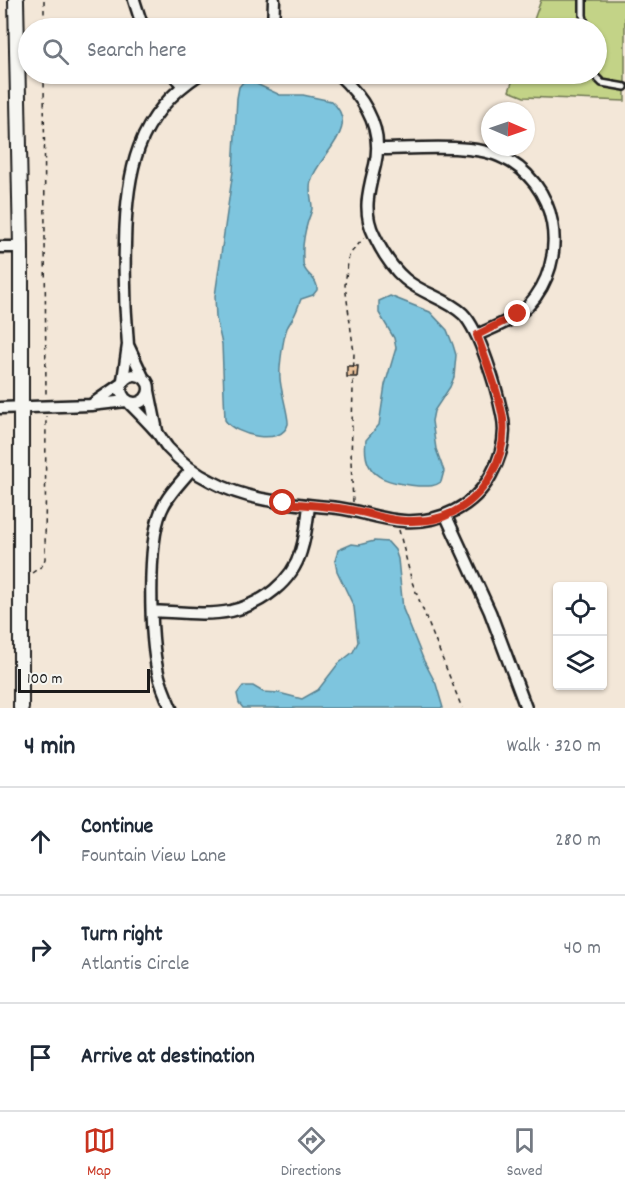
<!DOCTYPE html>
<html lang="en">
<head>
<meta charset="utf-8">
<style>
	body { margin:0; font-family:Dekko,sans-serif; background:#f6f6f7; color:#1f2937 }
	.controls { position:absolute; right:18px; bottom:18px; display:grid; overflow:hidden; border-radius:6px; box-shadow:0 2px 4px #0004 }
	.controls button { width:54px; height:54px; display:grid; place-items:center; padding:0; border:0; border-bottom:2px solid #e0e1e3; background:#fff; color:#1f2937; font:30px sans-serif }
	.compass { position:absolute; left:481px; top:102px; width:54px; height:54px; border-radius:50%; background:#fff; box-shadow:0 2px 4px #0004; rotate:92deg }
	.scale { position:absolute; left:18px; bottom:15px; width:132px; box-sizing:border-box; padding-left:6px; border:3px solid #1c1c1c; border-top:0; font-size:16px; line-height:21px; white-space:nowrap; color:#1c1c1c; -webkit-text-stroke:4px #f6f6f2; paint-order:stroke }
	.stop { position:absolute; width:18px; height:18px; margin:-14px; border:4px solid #c8321e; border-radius:50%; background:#fff }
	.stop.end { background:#c8321e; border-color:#fff; box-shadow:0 2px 6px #0008 }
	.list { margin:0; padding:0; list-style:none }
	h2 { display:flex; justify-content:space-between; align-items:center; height:78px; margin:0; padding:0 24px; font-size:26px }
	h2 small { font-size:20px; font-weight:400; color:#747a83 }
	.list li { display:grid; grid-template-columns:39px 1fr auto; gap:18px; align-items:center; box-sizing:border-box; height:108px; padding:0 24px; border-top:2px solid #e0e1e3 }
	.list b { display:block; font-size:22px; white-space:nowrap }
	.list p { margin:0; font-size:20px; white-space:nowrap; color:#747a83 }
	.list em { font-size:20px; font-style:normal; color:#747a83 }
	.icon { flex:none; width:33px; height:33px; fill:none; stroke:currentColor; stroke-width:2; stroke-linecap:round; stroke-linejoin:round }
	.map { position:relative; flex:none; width:625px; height:708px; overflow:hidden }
	.search { position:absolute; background:#fff; box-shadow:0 2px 4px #0004; left:18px; right:18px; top:18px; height:66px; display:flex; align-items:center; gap:15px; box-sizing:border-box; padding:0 21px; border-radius:33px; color:#747a83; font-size:22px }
	.sheet { height:402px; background:#fff }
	nav { display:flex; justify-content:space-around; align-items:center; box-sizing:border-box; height:84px; border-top:2px solid #e0e1e3; background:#fff; font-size:16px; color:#747a83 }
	nav a { display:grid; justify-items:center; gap:3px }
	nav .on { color:#c8321e }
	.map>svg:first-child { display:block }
	.green { fill:#c3d387; stroke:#707852; stroke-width:1.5 }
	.water { fill:#7ec5de; stroke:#578190; stroke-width:1.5 }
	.building { fill:#ecc39b; stroke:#1c1c1c; stroke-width:1.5 }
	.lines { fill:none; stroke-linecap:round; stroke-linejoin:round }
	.lane-casing { stroke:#1c1c1c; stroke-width:10 }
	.street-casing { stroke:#1c1c1c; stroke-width:15 }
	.secondary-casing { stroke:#1c1c1c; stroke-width:18 }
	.path { stroke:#1c1c1c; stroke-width:1.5; stroke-dasharray:4.5 4.5; stroke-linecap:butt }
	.lane { stroke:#f6f6f2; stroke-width:5 }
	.street { stroke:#f6f6f2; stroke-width:10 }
	.secondary { stroke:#f6f6f2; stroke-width:14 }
	.route { stroke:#c8321e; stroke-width:8 }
</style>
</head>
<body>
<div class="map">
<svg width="625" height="708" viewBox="0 0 625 708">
	<rect width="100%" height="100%" fill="#f3e7d8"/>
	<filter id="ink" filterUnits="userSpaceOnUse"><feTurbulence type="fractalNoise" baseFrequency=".0167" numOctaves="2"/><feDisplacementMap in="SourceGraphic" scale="12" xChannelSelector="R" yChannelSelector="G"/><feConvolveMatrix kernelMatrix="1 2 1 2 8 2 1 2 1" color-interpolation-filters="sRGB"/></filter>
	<g filter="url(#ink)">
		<path class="green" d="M541,0H625V101L524,97L509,91L515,74H596V28H531Z"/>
		<path class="water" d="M250,81L280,95H303L331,101C363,128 318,155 311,181C308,191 312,199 312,208C312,212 309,217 308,221C304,234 302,245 303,258C303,258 303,266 304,267C307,276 318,278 317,290L313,295L301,299C299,304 297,311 294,316C292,320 289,324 287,328C283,339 279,367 280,378C280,388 289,417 288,424C282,447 234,435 225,420L222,344L216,318L215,296L233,171L237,98L239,87L243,82Z
			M390,296L430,312L447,330L453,345L456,355L454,377L450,387L434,411L432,421L436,449L444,471L441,482C434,487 427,486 418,486C388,483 361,478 366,440L379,425L385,385L396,348L394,338L379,313V301Z
			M374,541L388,542L395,550L398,559L403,609L424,661L436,684L443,708H243L239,703L237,694L243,686H253L263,692L279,693L302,699L318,690L338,664L353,652L358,642L354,607L337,571L335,561L337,554L338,550L352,544L359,545Z"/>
		<path class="building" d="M347,366H358L357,377H347Z"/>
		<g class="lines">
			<g class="lane-casing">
				<path id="lane" d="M583,0V15L586,28
					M593,74L602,83L625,87"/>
			</g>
			<g class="street-casing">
				<path id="street" d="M134,0L143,28
					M273,28L274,0
					M173,74L182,85
					M377,149C411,149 469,143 499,156C559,181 571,260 528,306C515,320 494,327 477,335
					M0,247H21
					M128,345C125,311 124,278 125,244C126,173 136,115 200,74
					M121 389a14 14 0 1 1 28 0a14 14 0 1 1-28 0Z
					M123,380L128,345L143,377
					M121,384L91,405L126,401
					M149,391L157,431
					M130,404C138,412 147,421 155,430C160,435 163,442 168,448C181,462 194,473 211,481C251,503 293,503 338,508C360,511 382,520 404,521C440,523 474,507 491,475C501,457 507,435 502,414C497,390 480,331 463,314C446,298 422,294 405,279C392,268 381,250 374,235C362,211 369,189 375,165C384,128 363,97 338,74
					M0,408L91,405
					M446,516L490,612L526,708
					M152,611C177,612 206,616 231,611C262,604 292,582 301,551C306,536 307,521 309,506
					M171,708C166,697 161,685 158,673C150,637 147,545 161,511C167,496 180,483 191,470"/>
			</g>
			<g class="secondary-casing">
				<path id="secondary" d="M16,0L21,247V708"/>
			</g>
			<path class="path" d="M44,0V28
				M44,74L46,396
				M353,502L351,461L354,353L345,285L349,255L364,238
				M399,530L412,582L462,708
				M32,573L42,566L45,559L46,416"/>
			<use href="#lane" class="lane"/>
			<use href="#street" class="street"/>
			<use href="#secondary" class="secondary"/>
		</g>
	</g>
	<g class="lines" filter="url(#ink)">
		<path class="route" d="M283,503C308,505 332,506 356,511C373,514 389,521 406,521C419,521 434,521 447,515C484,500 507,459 503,419C500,395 485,359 477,335L518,314"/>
	</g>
</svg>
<div class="controls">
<button><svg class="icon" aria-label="locate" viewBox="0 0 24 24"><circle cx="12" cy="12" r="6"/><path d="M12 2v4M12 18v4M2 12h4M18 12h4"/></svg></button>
<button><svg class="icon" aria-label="layers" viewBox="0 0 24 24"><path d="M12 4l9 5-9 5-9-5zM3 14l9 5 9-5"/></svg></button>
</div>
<svg class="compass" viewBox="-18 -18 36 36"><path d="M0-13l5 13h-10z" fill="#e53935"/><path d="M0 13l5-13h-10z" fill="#747a83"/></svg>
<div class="scale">100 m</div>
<div class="stop" style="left:283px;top:503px"></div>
<div class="stop end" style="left:518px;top:314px"></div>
<div class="search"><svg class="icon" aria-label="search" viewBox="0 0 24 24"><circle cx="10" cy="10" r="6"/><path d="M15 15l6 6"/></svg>Search here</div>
</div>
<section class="sheet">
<h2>4 min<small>Walk · 320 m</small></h2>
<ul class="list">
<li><svg class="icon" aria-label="ahead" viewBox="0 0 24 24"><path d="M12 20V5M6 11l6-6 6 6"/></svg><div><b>Continue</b><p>Fountain View Lane</p></div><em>280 m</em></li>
<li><svg class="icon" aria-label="right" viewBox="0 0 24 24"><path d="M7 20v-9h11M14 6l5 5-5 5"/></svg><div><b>Turn right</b><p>Atlantis Circle</p></div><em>40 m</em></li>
<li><svg class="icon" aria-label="arrive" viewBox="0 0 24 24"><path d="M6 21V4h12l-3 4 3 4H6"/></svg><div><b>Arrive at destination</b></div></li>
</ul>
</section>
<nav>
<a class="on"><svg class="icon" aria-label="map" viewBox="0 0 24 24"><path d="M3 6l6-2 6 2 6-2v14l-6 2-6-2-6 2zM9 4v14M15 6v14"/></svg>Map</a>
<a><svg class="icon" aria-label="directions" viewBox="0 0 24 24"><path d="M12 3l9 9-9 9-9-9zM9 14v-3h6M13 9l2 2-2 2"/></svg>Directions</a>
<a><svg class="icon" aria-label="saved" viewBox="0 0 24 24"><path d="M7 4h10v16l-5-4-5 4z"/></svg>Saved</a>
</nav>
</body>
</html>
